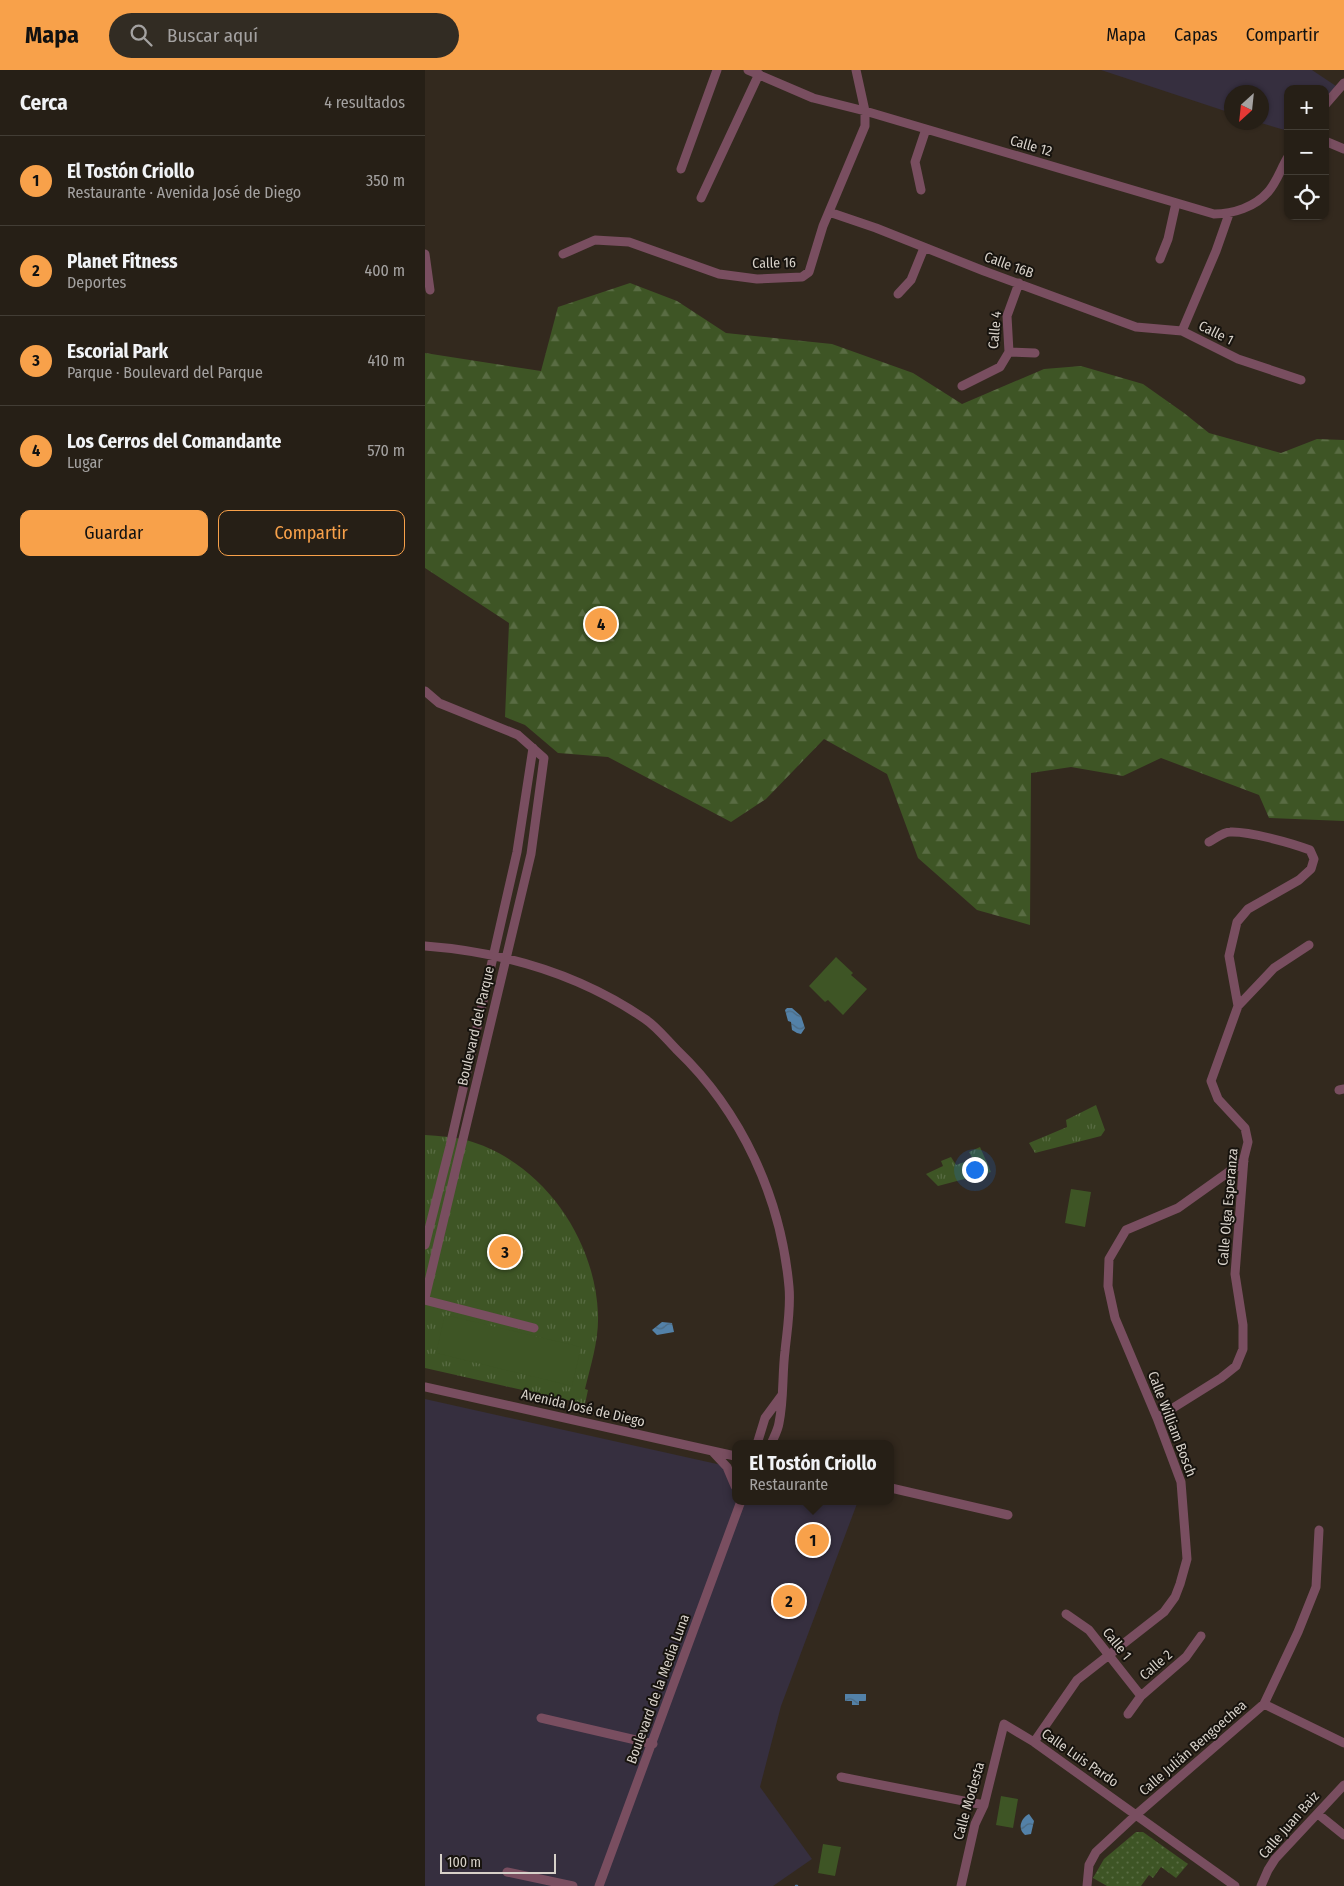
<!DOCTYPE html>
<html lang="es">
<head>
<meta charset="utf-8">
<style>
	body { margin:0; font-family:"Fira Sans Condensed",sans-serif; background:#322c23; color:#f1f3f6 }
	.controls { position:absolute; right:15px; top:15px; display:grid; overflow:hidden; border-radius:10px; box-shadow:0 1px 4px #0004 }
	.controls button { width:45px; height:45px; display:grid; place-items:center; padding:0; border:0; border-bottom:1px solid #423d35; background:#261f16; color:#f1f3f6; font:25px sans-serif }
	.compass { position:absolute; left:799px; top:15px; width:45px; height:45px; border-radius:50%; background:#261f16; box-shadow:0 1px 4px #0004; rotate:207deg }
	.scale { position:absolute; left:15px; bottom:12px; width:116px; box-sizing:border-box; padding-left:5px; border:2px solid #d7d1c9; border-top:0; font-size:14px; line-height:18px; white-space:nowrap; color:#d7d1c9; -webkit-text-stroke:4px #17130e; paint-order:stroke }
	.you { position:absolute; left:549px; top:1099px; width:18px; height:18px; margin:-12px; border:4px solid #fff; border-radius:50%; background:#1a73e8; box-shadow:0 0 0 8px #1a73e833 }
	.badge { display:grid; place-items:center; width:32px; height:32px; border-radius:50%; background:#f8a14a; color:#111; font-size:16px; font-weight:700 }
	.pin { position:absolute; translate:-50% -50%; border:2px solid #fff; box-shadow:0 1px 5px #0006 }
	.popup { position:absolute; left:307px; top:1370px; width:162px; height:65px; box-sizing:border-box; display:grid; place-content:center; border-radius:10px; background:#261f16; filter:drop-shadow(0 1px 4px #0005); font-size:16px; white-space:nowrap; color:#a4a2a1 }
	.popup b { font-size:19px; color:#f1f3f6 }
	.popup::after { content:''; position:absolute; left:50%; top:100%; margin-left:-10px; border:10px solid transparent; border-top-color:#261f16 }
	.list { margin:0; padding:0; list-style:none }
	h2 { display:flex; justify-content:space-between; align-items:center; height:65px; margin:0; padding:0 20px; font-size:21px }
	h2 small { font-size:16px; font-weight:400; color:#a4a2a1 }
	.list li { display:grid; grid-template-columns:32px 1fr auto; gap:15px; align-items:center; box-sizing:border-box; height:90px; padding:0 20px; border-top:1px solid #423d35 }
	.list b { display:block; font-size:19px; white-space:nowrap }
	.list p { margin:0; font-size:16px; white-space:nowrap; color:#a4a2a1 }
	.list em { font-size:16px; font-style:normal; color:#a4a2a1 }
	.actions { display:flex; gap:10px; padding:15px 20px }
	.actions a { flex:1; padding:11px 0; border:1px solid #f8a14a; border-radius:10px; text-align:center; font-size:18px; color:#f8a14a }
	.actions .main { background:#f8a14a; color:#111 }
	.icon { flex:none; width:28px; height:28px; fill:none; stroke:currentColor; stroke-width:2; stroke-linecap:round; stroke-linejoin:round }
	.map { position:relative; flex:none; width:919px; height:1816px; overflow:hidden }
	header { display:flex; align-items:center; gap:30px; box-sizing:border-box; height:70px; padding:0 25px; background:#f8a14a; color:#111 }
	header strong { font-size:24px }
	nav { display:flex; gap:28px; margin-inline-start:auto; font-size:18px }
	.search { width:350px; height:45px; background:#322c23; display:flex; align-items:center; gap:12px; box-sizing:border-box; padding:0 18px; border-radius:28px; color:#a4a2a1; font-size:19px }
	main { display:flex }
	aside { flex:1; background:#261f16 }
	.map>svg:first-child { display:block }
	.commercial { fill:#362f3f }
	.grass { fill:url(#grass-dots) }
	.forest { fill:url(#forest-firs) }
	.park { fill:url(#park-tufts) }
	.pitch { fill:#3e5525 }
	.water { fill:url(#water-waves) }
	.lines { fill:none; stroke-linecap:round; stroke-linejoin:round }
	.stream { stroke:#5381a8; stroke-width:2.5 }
	.minor { stroke:#794e60; stroke-width:9 }
	.labels { text-anchor:middle; dominant-baseline:central; stroke-width:4; stroke-linejoin:round; paint-order:stroke }
	.street-label { font-size:14px; fill:#d7d1c9; stroke:#17130e }
</style>
</head>
<body>
<header>
<strong>Mapa</strong>
<div class="search"><svg class="icon" aria-label="search" viewBox="0 0 24 24"><circle cx="10" cy="10" r="6"/><path d="M15 15l6 6"/></svg>Buscar aquí</div>
<nav><a>Mapa</a><a>Capas</a><a>Compartir</a></nav>
</header>
<main>
<aside>
<h2>Cerca<small>4 resultados</small></h2>
<ul class="list">
<li><span class="badge">1</span><div><b>El Tostón Criollo</b><p>Restaurante · Avenida José de Diego</p></div><em>350 m</em></li>
<li><span class="badge">2</span><div><b>Planet Fitness</b><p>Deportes</p></div><em>400 m</em></li>
<li><span class="badge">3</span><div><b>Escorial Park</b><p>Parque · Boulevard del Parque</p></div><em>410 m</em></li>
<li><span class="badge">4</span><div><b>Los Cerros del Comandante</b><p>Lugar</p></div><em>570 m</em></li>
</ul>
<div class="actions"><a class="main">Guardar</a><a>Compartir</a></div>
</aside>
<div class="map">
<svg width="919" height="1816" viewBox="0 0 919 1816">
	<defs>
		<pattern id="grass-dots" width="8" height="8" patternUnits="userSpaceOnUse" patternTransform="scale(1.25)"><rect width="8" height="8" fill="#3e5525"/><path d="M2 2h.1M6 6h.1" fill="none" stroke="#596c43" stroke-width="1.8" stroke-linecap="round"/></pattern>
		<pattern id="forest-firs" width="22" height="20" patternUnits="userSpaceOnUse" patternTransform="scale(1.25)"><rect width="22" height="20" fill="#3e5525"/><path d="M5 1l3.5 6h-7zM16 11l3.5 6h-7z" fill="#596c43"/></pattern>
		<pattern id="park-tufts" width="24" height="20" patternUnits="userSpaceOnUse" patternTransform="scale(1.25)"><rect width="24" height="20" fill="#3e5525"/><path d="M3 7l-1-3M5 7V3M7 7l1-3M15 17l-1-3M17 17v-4M19 17l1-3" fill="none" stroke="#596c43"/></pattern>
		<pattern id="water-waves" width="16" height="10" patternUnits="userSpaceOnUse" patternTransform="scale(1.25)"><rect width="16" height="10" fill="#5381a8"/><path d="M0 5q4-4 8 0t8 0" fill="none" stroke="#4c6a82"/></pattern>
	</defs>
	<rect width="100%" height="100%" fill="#33291e"/>
	<path class="commercial" d="M676,0H887L911,16L900,29V19H863V61L836,53V22H806V43Z
		M0,1329L310,1398V1431H433L356,1636L335,1717L387,1789L348,1816H0Z"/>
	<path class="grass" d="M711,1762H718L763,1794L751,1808L736,1797L728,1808L724,1805L716,1816H682L668,1808L679,1789Z"/>
	<path class="forest" d="M205,213L252,231L301,263L407,274L488,303L537,334L619,299L656,296L718,314L759,343L784,363L856,383L892,369L919,370V751L844,748L834,725L736,688L698,706L646,697L606,703L605,855L552,840L493,788L462,704L399,669L341,729L306,752L183,687L133,683L100,655L80,647L84,553L0,498V283L116,301L133,237Z"/>
	<path class="park" d="M671,1035L680,1060L676,1066L610,1083L604,1073L642,1057L641,1050Z
		M0,1065C14,1066 28,1067 41,1070C117,1091 170,1168 173,1244C174,1270 166,1294 160,1319L163,1320L160,1334L0,1298Z
		M555,1077L566,1102L513,1116L501,1104L518,1096L516,1091L526,1087L531,1095L548,1089L544,1082Z"/>
	<path class="pitch" d="M411,887L428,903L426,905L442,919L418,945L403,930L400,932L384,916Z
		M646,1119L666,1122L660,1157L640,1153Z
		M20,1245L156,1277L147,1316L11,1283Z
		M576,1726L593,1729L588,1758L571,1755Z
		M398,1774L416,1777L410,1806L393,1803Z"/>
	<path class="water" d="M362,938H367L376,946L380,958L376,964L372,963L367,960L366,952L363,951L360,940Z
		M237,1252L247,1253L249,1262L232,1265L227,1260Z
		M420,1624H441V1631H434V1635H427V1631H420Z
		M604,1744L609,1751L606,1764L600,1765C592,1759 596,1748 604,1744Z"/>
	<g class="lines">
		<path class="stream" d="M371,1816H372"/>
		<path class="minor" d="M323,0L388,28L440,41L789,144C808,144 830,137 843,122C852,112 856,98 863,87
			M900,35L919,13
			M900,71L919,79
			M256,99L292,0
			M496,120L490,92L501,59
			M276,128L334,4
			M404,142L451,158L559,201L711,257L757,261L813,289L876,310
			M0,184L5,220
			M138,184L170,170L204,172L294,204L332,209L377,207L384,202L398,156L440,56V41L431,0
			M735,189L743,169L751,133
			M473,224L486,210L499,178
			M757,261L791,181L804,144
			M584,282L610,283
			M537,316L575,297L584,282L582,246L594,213
			M0,621L14,633L93,665L119,688L106,784L0,1228
			M0,876C79,882 154,904 220,949C232,957 242,970 252,980C317,1042 356,1128 364,1217C366,1238 362,1261 360,1281C357,1305 359,1329 354,1353C353,1360 349,1367 346,1374
			M813,936L849,898L884,875
			M914,1020L919,1019
			M0,1175L25,1076L92,782L108,678
			M0,1230L109,1258
			M0,1317L310,1386
			M732,1348L796,1308L811,1296L818,1279V1255L810,1204L819,1088L823,1072L820,1058L793,1029L786,1011L813,936L804,886L812,852L823,839L874,810L886,799L889,789L885,780C867,773 823,761 805,762C798,762 790,769 784,772
			M332,1374L340,1348L357,1325
			M288,1382L302,1397L310,1416
			M466,1418L583,1445
			M641,1544L664,1560L716,1626
			M839,1634L919,1673
			M703,1644L716,1626L761,1587L776,1566
			M116,1648L228,1674
			M609,1672L652,1610L739,1542L750,1527L755,1514L762,1489L756,1412L732,1348L690,1248L683,1216L684,1189L701,1160L753,1138L819,1091
			M416,1707L559,1735
			M893,1744L919,1765
			M82,1802L148,1816
			M174,1816L316,1431
			M536,1816L550,1754L559,1735L579,1654L609,1672L810,1816
			M662,1816L664,1795L671,1782L712,1744L839,1634L873,1562L891,1517L894,1460
			M836,1816L843,1800L850,1789L919,1715"/>
	</g>
	<g class="labels">
		<g class="street-label">
			<text transform="translate(606 76) rotate(16)">Calle 12</text>
			<text transform="translate(349 193) rotate(-1)">Calle 16</text>
			<text transform="translate(584 195) rotate(20)">Calle 16B</text>
			<text transform="translate(570 260) rotate(-85)">Calle 4</text>
			<text transform="translate(791 263) rotate(27)">Calle 1</text>
			<text transform="translate(51 956) rotate(-77)">Boulevard del Parque</text>
			<text transform="translate(803 1137) rotate(-85)">Calle Olga Esperanza</text>
			<text transform="translate(158 1338) rotate(13)">Avenida José de Diego</text>
			<text transform="translate(747 1354) rotate(69)">Calle William Bosch</text>
			<text transform="translate(692 1574) rotate(51)">Calle 1</text>
			<text transform="translate(731 1595) rotate(-41)">Calle 2</text>
			<text transform="translate(233 1619) rotate(-70)">Boulevard de la Media Luna</text>
			<text transform="translate(768 1678) rotate(-41)">Calle Julián Bengoechea</text>
			<text transform="translate(655 1688) rotate(35)">Calle Luis Pardo</text>
			<text transform="translate(544 1731) rotate(-74)">Calle Modesta</text>
			<text transform="translate(864 1755) rotate(-49)">Calle Juan Baiz</text>
		</g>
	</g>
</svg>
<div class="controls">
<button>+</button>
<button>−</button>
<button><svg class="icon" aria-label="locate" viewBox="0 0 24 24"><circle cx="12" cy="12" r="6"/><path d="M12 2v4M12 18v4M2 12h4M18 12h4"/></svg></button>
</div>
<svg class="compass" viewBox="-18 -18 36 36"><path d="M0-13l5 13h-10z" fill="#e53935"/><path d="M0 13l5-13h-10z" fill="#a4a2a1"/></svg>
<div class="scale">100 m</div>
<div class="you"></div>
<div class="pin badge" style="left:388px;top:1470px">1</div>
<div class="popup"><b>El Tostón Criollo</b>Restaurante</div>
<div class="pin badge" style="left:364px;top:1531px">2</div>
<div class="pin badge" style="left:80px;top:1182px">3</div>
<div class="pin badge" style="left:176px;top:554px">4</div>
</div>
</main>
</body>
</html>
